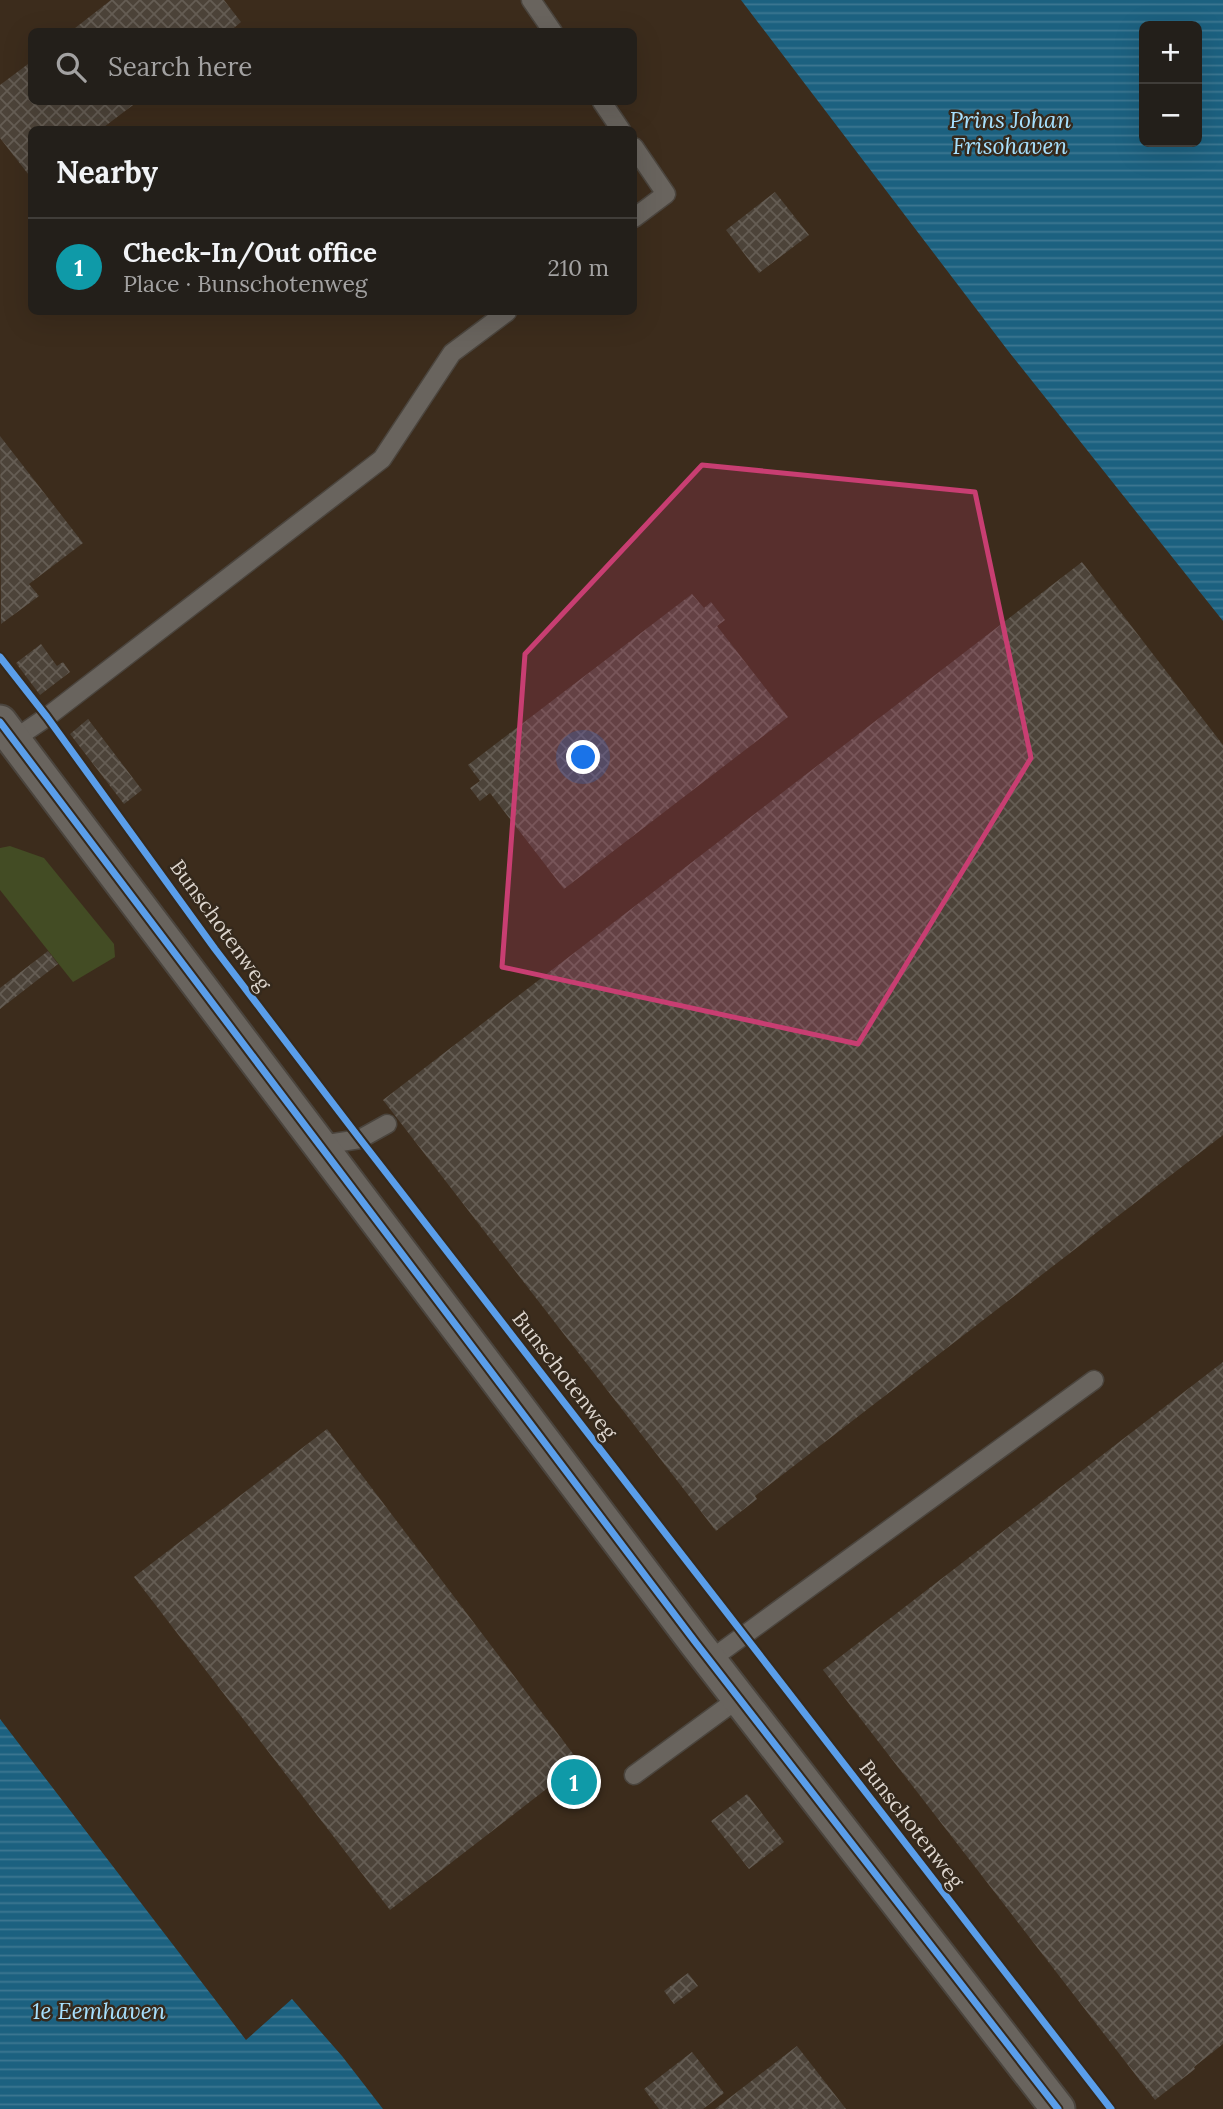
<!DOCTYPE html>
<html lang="en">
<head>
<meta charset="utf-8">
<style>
	body { margin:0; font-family:Lora,serif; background:#2f2c27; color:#f1f3f6 }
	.controls { position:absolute; right:21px; top:21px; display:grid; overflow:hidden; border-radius:10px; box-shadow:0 7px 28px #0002 }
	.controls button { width:63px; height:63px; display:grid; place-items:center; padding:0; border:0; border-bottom:2px solid #403d39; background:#231f1a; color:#f1f3f6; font:35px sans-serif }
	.you { position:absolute; left:584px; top:758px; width:24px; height:24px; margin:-18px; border:5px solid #fff; border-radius:50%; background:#1a73e8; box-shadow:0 0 0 10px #1a73e833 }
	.badge { display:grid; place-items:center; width:46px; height:46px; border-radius:50%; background:#a19992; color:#fff; font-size:23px; font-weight:700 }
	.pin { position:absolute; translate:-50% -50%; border:4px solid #fff; box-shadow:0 2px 7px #0006 }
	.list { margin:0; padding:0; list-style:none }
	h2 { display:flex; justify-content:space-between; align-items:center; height:91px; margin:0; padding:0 28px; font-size:30px }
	h2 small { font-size:23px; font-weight:400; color:#a3a2a2 }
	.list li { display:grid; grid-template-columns:46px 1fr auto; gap:21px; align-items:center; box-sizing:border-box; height:98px; padding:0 28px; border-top:2px solid #403d39 }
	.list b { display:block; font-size:26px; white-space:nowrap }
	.list p { margin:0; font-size:23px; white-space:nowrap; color:#a3a2a2 }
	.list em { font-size:23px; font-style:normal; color:#a3a2a2 }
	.icon { flex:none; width:38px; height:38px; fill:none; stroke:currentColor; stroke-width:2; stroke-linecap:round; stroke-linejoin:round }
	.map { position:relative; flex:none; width:1223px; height:2109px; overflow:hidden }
	.search { position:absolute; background:#231f1a; box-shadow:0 7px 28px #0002; left:28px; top:28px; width:609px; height:77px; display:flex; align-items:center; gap:18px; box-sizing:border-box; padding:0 24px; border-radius:10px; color:#a3a2a2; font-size:26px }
	.panel { position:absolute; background:#231f1a; box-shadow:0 7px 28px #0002; left:28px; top:126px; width:609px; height:189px; border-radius:10px }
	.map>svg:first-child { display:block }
	.built { fill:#3c2c1c; fill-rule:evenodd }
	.grass { fill:#434c24 }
	.water { fill:url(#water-rules); fill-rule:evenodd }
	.building { fill:url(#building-cross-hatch) }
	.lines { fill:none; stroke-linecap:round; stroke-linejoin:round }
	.service-casing { stroke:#4b453e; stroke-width:21 }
	.minor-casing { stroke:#4b453e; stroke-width:37 }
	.service { stroke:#69645e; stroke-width:18 }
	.minor { stroke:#69645e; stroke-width:33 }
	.cycleway-casing { stroke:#35291c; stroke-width:11 }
	.cycleway { stroke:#5a9eea; stroke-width:7 }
	.marked { fill:#c83e72; fill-opacity:0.2; stroke:#c83e72; stroke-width:5; stroke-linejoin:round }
	.labels { text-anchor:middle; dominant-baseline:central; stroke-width:5; stroke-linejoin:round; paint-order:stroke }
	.street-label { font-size:21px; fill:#ded6ce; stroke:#35291c }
	.water-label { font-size:23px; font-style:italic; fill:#a7e0fe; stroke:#35291c }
</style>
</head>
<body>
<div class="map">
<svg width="1223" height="2109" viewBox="0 0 1223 2109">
	<defs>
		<pattern id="water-rules" width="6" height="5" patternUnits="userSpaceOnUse" patternTransform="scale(1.75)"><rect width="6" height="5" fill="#1c6180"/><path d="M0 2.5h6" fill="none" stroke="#3d7791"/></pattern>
		<pattern id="building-cross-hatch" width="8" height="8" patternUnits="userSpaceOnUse" patternTransform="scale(1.75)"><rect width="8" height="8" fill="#4c4339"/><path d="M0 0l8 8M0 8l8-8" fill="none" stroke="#655d54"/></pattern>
	</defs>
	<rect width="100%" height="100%" fill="#2f2922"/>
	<path class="built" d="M0,0H920L1223,407V2109H0ZM32,32H634V102H32ZM32,130H634V312H32Z"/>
	<path class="grass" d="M10,846L44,858L114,944L115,957L73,982L0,890V848Z"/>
	<path class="water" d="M741,0H1223V621L1009,352ZM1144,26H1197V142H1144Z
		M0,1719L246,2040L292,1999L342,2056L383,2109H0Z"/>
	<path class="building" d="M111,0H224L241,22L229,32H70Z
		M32,61V102H137L100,130H32V179L0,138V85Z
		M775,192L809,235L759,273L726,230Z
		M0,436L83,543L29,584L39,596L1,624Z
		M1082,562L1223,745V1135L755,1496L757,1499L716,1531L383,1100Z
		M692,594L704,608L711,602L725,620L717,626L788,717L564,889L490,793L480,801L470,788L480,781L468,765Z
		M41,644L57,666L63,662L70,672L40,695L16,663Z
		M88,719L142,790L124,804L70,734Z
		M48,951L58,964L0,1009V988Z
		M1223,1362V2044L1194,2067L1195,2069L1155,2100L823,1670Z
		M327,1429L580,1763L390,1910L134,1577Z
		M587,1764L595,1775L562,1799L554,1789Z
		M747,1794L784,1842L749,1869L711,1821Z
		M688,1973L698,1986L674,2004L664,1991Z
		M797,2046L846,2109H715Z
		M692,2052L724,2093L703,2109H659L644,2089Z"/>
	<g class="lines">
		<g class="service-casing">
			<path id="service" d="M531,0L553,32
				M602,102L621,130
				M634,147L666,194L634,218
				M13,740L47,717L382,459L452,353L507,312
				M321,1145L360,1139L387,1124
				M710,1660L1094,1380
				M634,1775L739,1698"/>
		</g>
		<g class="minor-casing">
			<path id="minor" d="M0,722L696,1643L1058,2109"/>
		</g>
		<use href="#service" class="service"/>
		<use href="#minor" class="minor"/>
		<g class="cycleway-casing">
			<path id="cycleway" d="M0,657L47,717L215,949L360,1139L1111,2109
				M0,722L696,1643L1058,2109"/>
		</g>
		<use href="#cycleway" class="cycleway"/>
	</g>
	<path class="marked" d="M702,465L975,492L1031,758L858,1044L502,967L525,654Z"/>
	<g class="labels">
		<g class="street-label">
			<text transform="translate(221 925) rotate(54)">Bunschotenweg</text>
			<text transform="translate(565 1375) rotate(52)">Bunschotenweg</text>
			<text transform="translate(912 1824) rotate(52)">Bunschotenweg</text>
		</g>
		<g class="water-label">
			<text x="1010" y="119">Prins Johan<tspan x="1010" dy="26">Frisohaven</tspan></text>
			<text x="99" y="2010">1e Eemhaven</text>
		</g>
	</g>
</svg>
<div class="controls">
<button>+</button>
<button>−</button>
</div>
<div class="you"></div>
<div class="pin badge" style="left:574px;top:1782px;background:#0f9aa8">1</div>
<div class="search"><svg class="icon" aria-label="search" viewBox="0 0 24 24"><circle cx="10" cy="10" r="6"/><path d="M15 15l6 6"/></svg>Search here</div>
<section class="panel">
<h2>Nearby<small></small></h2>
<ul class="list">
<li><span class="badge" style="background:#0f9aa8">1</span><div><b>Check-In/Out office</b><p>Place · Bunschotenweg</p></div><em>210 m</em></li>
</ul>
</section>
</div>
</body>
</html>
